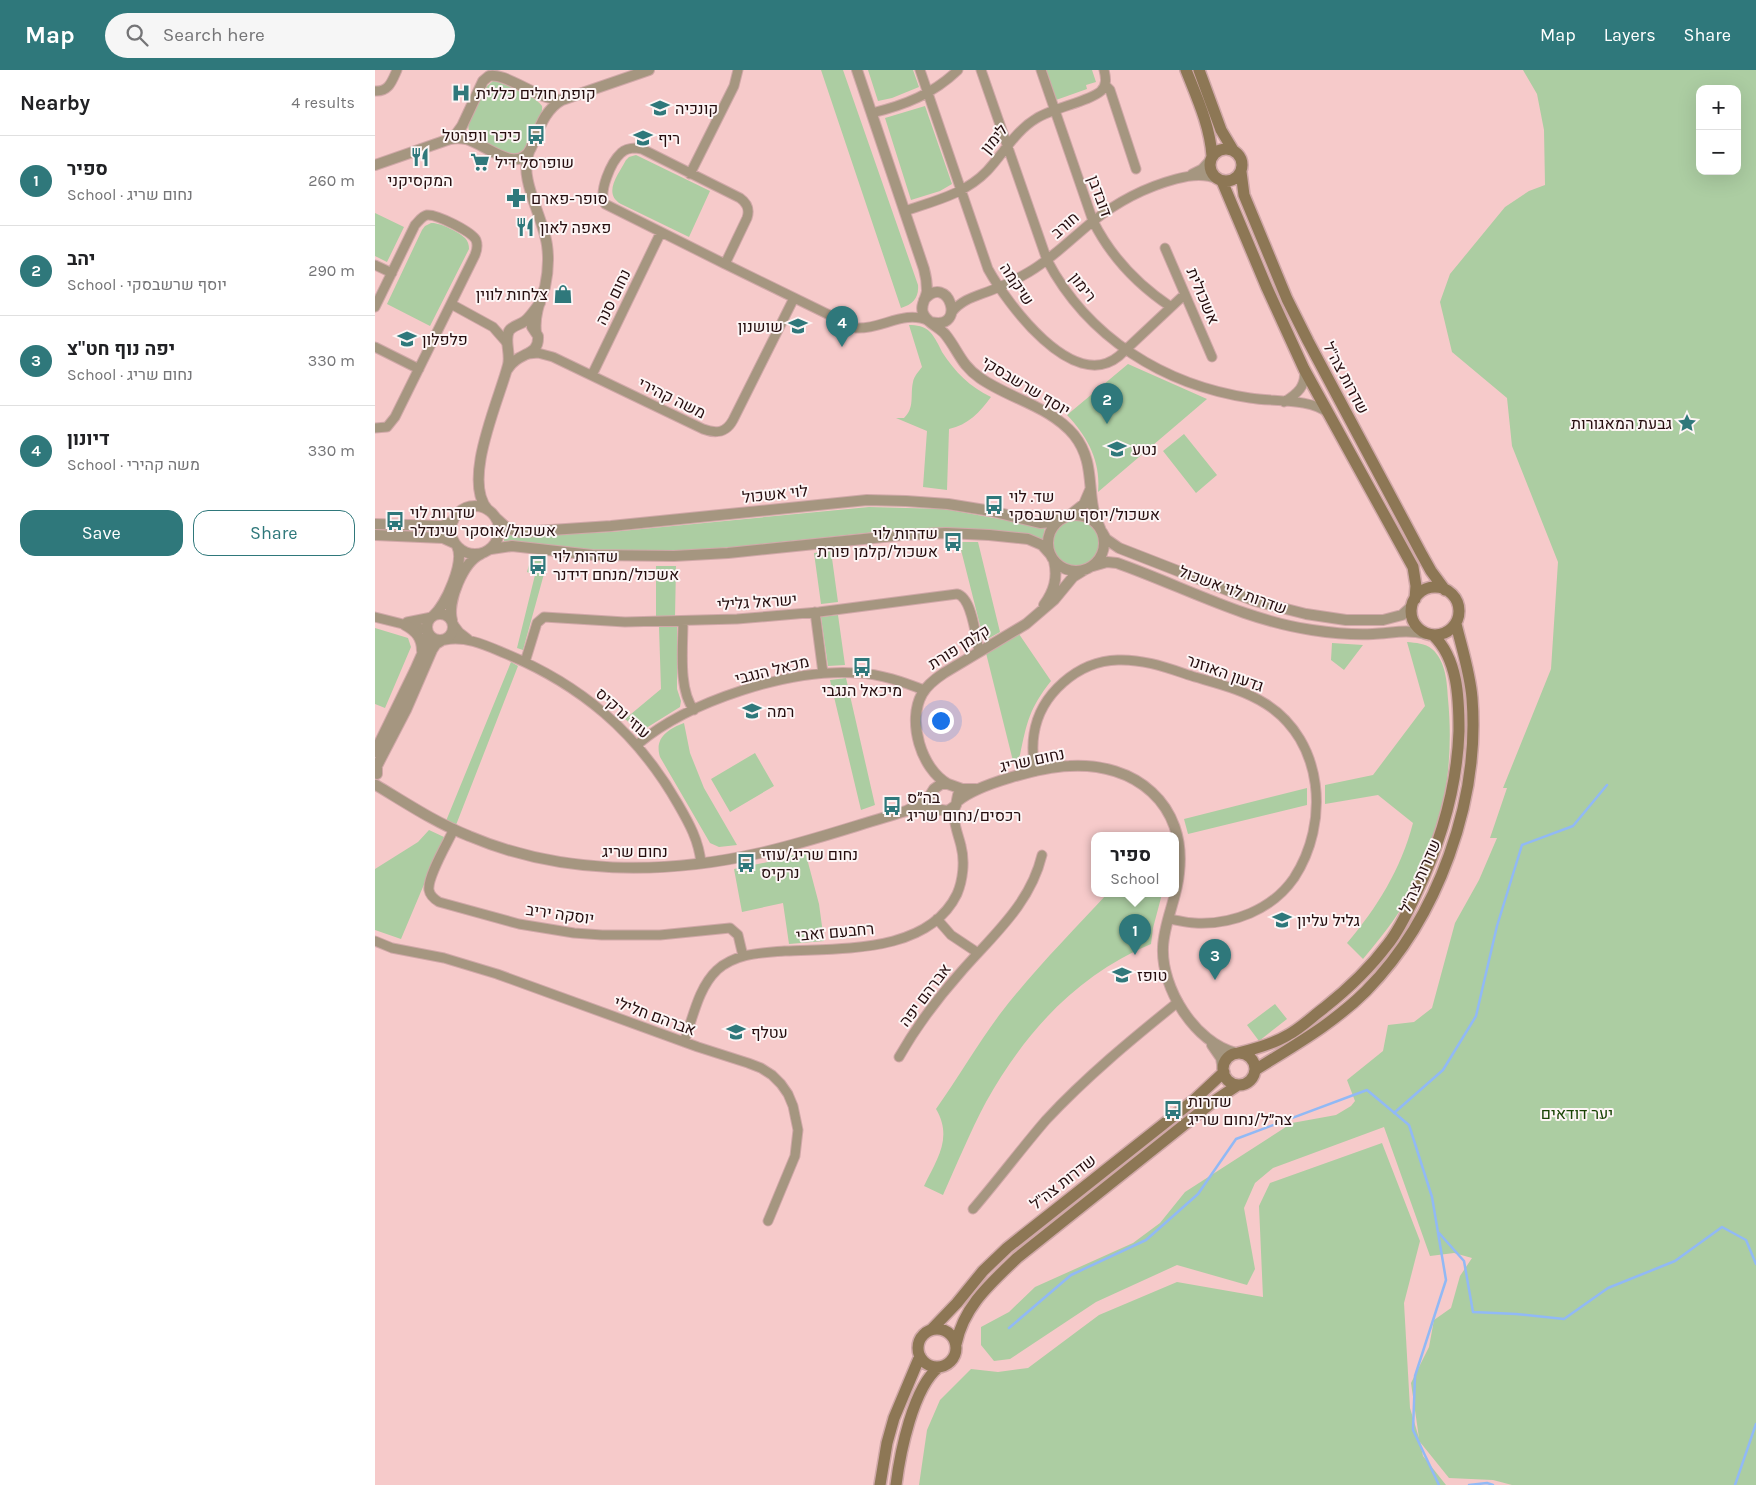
<!DOCTYPE html>
<html lang="en">
<head>
<meta charset="utf-8">
<style>
	body { margin:0; font-family:Karla,Heebo,sans-serif; background:#f6f6f6; color:#202124 }
	.controls { position:absolute; right:15px; top:15px; display:grid; overflow:hidden; border-radius:10px; box-shadow:0 5px 20px #0002 }
	.controls button { width:45px; height:45px; display:grid; place-items:center; padding:0; border:0; border-bottom:1px solid #e0e0e0; background:#fff; color:#202124; font:25px sans-serif }
	.you { position:absolute; left:565px; top:650px; width:18px; height:18px; margin:-12px; border:4px solid #fff; border-radius:50%; background:#1a73e8; box-shadow:0 0 0 8px #1a73e833 }
	.badge { display:grid; place-items:center; width:32px; height:32px; border-radius:50%; background:#2f787b; color:#fff; font-size:16px; font-weight:700 }
	.pin { position:absolute; translate:-50% -41px; filter:drop-shadow(0 1px 2px #0008) }
	.pin::after { content:''; position:absolute; top:26px; width:18px; height:15px; background:inherit; clip-path:polygon(0 0,100% 0,50% 100%) }
	.popup { position:absolute; left:716px; top:762px; width:88px; height:65px; box-sizing:border-box; display:grid; place-content:center; border-radius:10px; background:#fff; filter:drop-shadow(0 1px 4px #0005); font-size:16px; white-space:nowrap; color:#757577 }
	.popup b { font-size:19px; color:#202124 }
	.popup::after { content:''; position:absolute; left:50%; top:100%; margin-left:-10px; border:10px solid transparent; border-top-color:#fff }
	.list { margin:0; padding:0; list-style:none }
	h2 { display:flex; justify-content:space-between; align-items:center; height:65px; margin:0; padding:0 20px; font-size:21px }
	h2 small { font-size:16px; font-weight:400; color:#757577 }
	.list li { display:grid; grid-template-columns:32px 1fr auto; gap:15px; align-items:center; box-sizing:border-box; height:90px; padding:0 20px; border-top:1px solid #e0e0e0 }
	.list b { display:block; font-size:19px; white-space:nowrap }
	.list p { margin:0; font-size:16px; white-space:nowrap; color:#757577 }
	.list em { font-size:16px; font-style:normal; color:#757577 }
	.actions { display:flex; gap:10px; padding:15px 20px }
	.actions a { flex:1; padding:11px 0; border:1px solid #2f787b; border-radius:15px; text-align:center; font-size:18px; color:#2f787b }
	.actions .main { background:#2f787b; color:#fff }
	.icon { flex:none; width:28px; height:28px; fill:none; stroke:currentColor; stroke-width:2; stroke-linecap:round; stroke-linejoin:round }
	.map { position:relative; flex:none; width:1381px; height:1415px; overflow:hidden }
	header { display:flex; align-items:center; gap:30px; box-sizing:border-box; height:70px; padding:0 25px; background:#2f787b; color:#fff }
	header strong { font-size:24px }
	nav { display:flex; gap:28px; margin-inline-start:auto; font-size:18px }
	.search { width:350px; height:45px; background:#f6f6f6; display:flex; align-items:center; gap:12px; box-sizing:border-box; padding:0 18px; border-radius:28px; color:#757577; font-size:19px }
	main { display:flex }
	aside { flex:1; background:#fff }
	.map>svg:first-child { display:block }
	.green { fill:#accda2; fill-rule:evenodd }
	.lines { fill:none; stroke-linecap:round; stroke-linejoin:round }
	.stream { stroke:#91b9f5; stroke-width:2.5 }
	.minor-casing { stroke:#d0a8a8; stroke-width:11 }
	.tertiary-casing { stroke:#d0a8a8; stroke-width:12 }
	.secondary-casing { stroke:#d0a8a8; stroke-width:14 }
	.minor { stroke:#a59680; stroke-width:9 }
	.tertiary { stroke:#a59680; stroke-width:10 }
	.secondary { stroke:#8d7755; stroke-width:11 }
	.labels { text-anchor:middle; dominant-baseline:central; stroke-width:4; stroke-linejoin:round; paint-order:stroke }
	.poi-label { font-size:16px; fill:#250d0e; stroke:#fdf5f5; text-anchor:start }
	.street-label { font-size:16px; fill:#250d0e; stroke:#fdf5f5 }
	.park-label { font-size:16px; fill:#194405; stroke:#fdf5f5 }
</style>
</head>
<body>
<header>
<strong>Map</strong>
<div class="search"><svg class="icon" aria-label="search" viewBox="0 0 24 24"><circle cx="10" cy="10" r="6"/><path d="M15 15l6 6"/></svg>Search here</div>
<nav><a>Map</a><a>Layers</a><a>Share</a></nav>
</header>
<main>
<aside>
<h2>Nearby<small>4 results</small></h2>
<ul class="list">
<li><span class="badge">1</span><div><b>ספיר</b><p>School · נחום שריג</p></div><em>260 m</em></li>
<li><span class="badge">2</span><div><b>יהב</b><p>School · יוסף שרשבסקי</p></div><em>290 m</em></li>
<li><span class="badge">3</span><div><b>יפה נוף חט&quot;צ</b><p>School · נחום שריג</p></div><em>330 m</em></li>
<li><span class="badge">4</span><div><b>דיונון</b><p>School · משה קהירי</p></div><em>330 m</em></li>
</ul>
<div class="actions"><a class="main">Save</a><a>Share</a></div>
</aside>
<div class="map">
<svg width="1381" height="1415" viewBox="0 0 1381 1415">
	<rect width="100%" height="100%" fill="#f6caca"/>
	<path class="green" d="M446,0H468L543,215C544,228 538,234 526,238Z
		M493,0H538L544,17L517,28L503,31Z
		M671,0H717L721,12L711,15L712,19L681,30Z
		M1148,0H1381V1415H1137L1118,1410L1074,1408L1045,1372L1048,1386L1071,1415H544L552,1360L565,1330L596,1299L623,1302L653,1298L724,1245L802,1212L888,1227L884,1136L895,1113L1007,1073L1045,1171L1029,1233L1035,1338L1044,1368L1036,1313L1054,1277L1059,1250L1076,1238L1085,1206L1097,1188L1079,1183L1055,1186L1009,1057L898,1098L880,1113L869,1138L880,1199L872,1215L802,1195L721,1232L635,1289L619,1291L606,1275V1257L634,1242L660,1217L758,1173L785,1153L810,1122L917,1053L961,1045L976,1036L980,1031L972,1010L1008,981L1013,955L1039,952L1057,938L1080,853L1104,810L1122,768H1115L1132,718H1128L1176,599L1183,492L1137,376L1132,328L1077,282L1065,232L1075,204L1130,137L1154,121L1170,115L1169,60L1162,24ZM1325,19H1362V101H1325Z
		M118,11C131,11 160,26 167,36C169,46 153,76 145,84L134,85L99,67L94,62L93,54L111,17Z
		M550,36L577,114L565,121L536,130L510,48Z
		M261,85L335,121L314,167L246,134C227,123 244,104 251,90L254,87Z
		M0,143L29,157L12,192L0,186Z
		M56,153C64,152 84,162 90,168C93,171 94,175 94,179L55,256L12,234L47,160L50,156Z
		M534,255C541,255 550,256 555,262C560,267 564,276 567,282C580,302 595,317 616,327C605,342 593,355 574,359L572,420L548,417L552,361L521,348H529C540,338 535,325 538,312C539,306 544,301 547,297Z
		M753,294L832,329L723,422C726,392 713,367 692,345Z
		M809,364L842,405L821,423L788,381Z
		M494,437L569,439L670,457L668,471L603,460L556,459L510,461L360,477L286,482H242L129,471L130,461L137,465L150,466L236,462Z
		M678 473a23 23 0 1 1 46 0a23 23 0 1 1-46 0Z
		M584,472H603L625,562L609,571Z
		M456,481L463,532L446,534L439,483Z
		M156,488L172,493L148,580L142,578L160,505L152,502Z
		M281,496H301L300,547L281,549Z
		M463,545L470,595L453,596L446,547Z
		M284,557H302V619L306,631L305,637L268,660L264,661L250,649L286,619Z
		M0,558L33,568L36,577L10,638L0,634Z
		M644,564L676,611C654,639 652,652 645,685L643,688L638,691L611,583Z
		M1032,572C1041,573 1050,573 1057,579C1071,591 1072,613 1073,629C1079,691 1070,754 1042,811C1028,840 1008,865 988,889L972,873C1002,838 1026,799 1038,753L1003,725L950,734V715L998,705L1050,636Z
		M957,573L988,575L969,600L956,590Z
		M136,592L143,596L81,755L71,751Z
		M471,608L500,735L486,740L455,610Z
		M309,653L315,683L329,718L362,775L344,777L335,773L285,687C279,668 293,659 309,653Z
		M380,683L399,716L355,742L336,709Z
		M932,718V735L813,764L809,749Z
		M54,760L69,767L26,869L0,860V799L43,772Z
		M430,781L444,834L449,871L414,874L408,833L367,842L359,799L402,790Z
		M732,824H787L778,858L776,874C702,905 650,962 611,1032C595,1062 582,1094 568,1125L549,1116C562,1089 578,1068 561,1039C583,1008 602,975 625,944C658,901 696,863 732,824Z
		M900,934L912,949L884,971L872,955Z"/>
	<g class="lines">
		<path class="stream" d="M1019,1043L1068,1000L1101,946L1122,856L1147,775L1198,756L1232,715
			M1064,1163L1089,1191L1098,1242L1141,1244L1189,1249L1233,1218L1300,1191L1347,1157L1371,1170L1381,1194
			M634,1258L696,1205L771,1170L823,1124L861,1069L992,1020L1034,1055L1057,1127L1071,1210L1040,1306L1038,1360L1064,1415
			M1094,1415L1112,1413L1118,1415
			M1360,1415L1381,1354"/>
		<g class="minor-casing">
			<path id="minor" d="M545,0L613,199C632,233 698,324 744,286L810,224
				M606,0L672,190C713,268 789,315 875,328C898,332 935,328 953,343
				M666,0L718,151C736,187 763,215 796,237
				M730,15L735,20L761,99
				M0,21C14,22 17,11 22,0
				M497,43C530,35 558,24 583,0
				M261,78L267,79L365,128C372,133 375,139 372,148L350,194L230,134C223,122 236,92 246,83C250,79 255,78 261,78Z
				M315,104L359,16L363,0
				M817,104L827,99L836,89
				M530,141C559,131 590,124 612,101C629,83 640,61 662,48C678,38 715,31 726,21C732,15 731,8 729,0
				M790,178L837,287
				M350,194L481,258C506,260 529,239 554,251
				M0,195L17,203
				M76,234L118,257L132,273
				M0,237L40,155C44,151 47,146 52,145C62,144 97,162 101,170C103,175 102,180 100,185L20,347L12,357L0,358
				M577,242C587,229 602,226 617,220C630,215 642,209 654,202C678,188 696,169 717,152C742,132 771,117 801,109C815,105 829,103 842,109
				M0,277L44,299
				M153,284L163,283L178,287L328,359C341,364 351,363 358,350L419,228
				M217,305L286,162
				M909,332C922,324 932,316 929,299
				M440,542L448,603
				M0,547L52,560
				M32,552L57,547
				M308,552C308,577 303,620 319,640
				M78,554L84,562L93,569
				M70,570C91,566 110,575 129,583C205,614 262,662 303,734C314,753 324,771 326,793
				M150,592L162,553L169,547L250,552L362,549L444,542L582,524C597,527 601,568 604,582
				M263,674C314,631 415,598 483,603C506,604 528,612 549,620
				M660,701C658,689 657,676 659,664C665,624 703,591 743,590C770,589 795,599 820,607C844,614 869,620 891,634C949,671 955,753 919,808C897,840 857,855 820,853C811,853 802,850 794,849
				M79,759C73,772 52,807 54,820C55,826 59,829 64,832L144,854L199,863L227,865H285L355,858L363,865L368,886
				M562,849L576,865L603,883
				M0,871L17,878L69,888L122,904L323,977L373,993L386,998L397,1005L406,1014L413,1024L418,1036L423,1060L420,1086L393,1151
				M309,972C318,948 323,918 342,900C361,883 386,883 410,881C465,878 553,884 582,824C588,810 590,791 586,776C583,763 576,749 581,735
				M524,987C541,957 562,929 585,903C617,866 655,835 667,785
				M598,1139C623,1110 646,1079 671,1050C711,1007 757,969 803,932"/>
		</g>
		<g class="tertiary-casing">
			<path id="tertiary" d="M482,0L549,199C551,206 552,214 552,221C551,229 545,235 548,243C551,252 564,257 570,264C583,280 586,295 605,308C635,329 675,336 699,365C723,395 709,427 725,458
				M75,69L82,63L87,56L108,11L114,6C131,2 162,30 187,30
				M154,82C143,108 168,146 172,175C174,189 173,203 170,217C165,231 159,246 161,262
				M0,95L75,69C80,68 86,68 91,69C110,74 143,106 156,78C164,60 169,40 187,30L274,0
				M549,230C573,201 593,261 556,252
				M132,300C135,295 139,291 144,288C154,282 164,281 163,266L157,257
				M76 460a24 24 0 1 1 48 0a24 24 0 1 1-48 0Z
				M113,440C86,411 125,328 133,295C136,284 129,270 134,261C138,255 145,255 150,251C156,246 160,239 165,233
				M673 473a28 28 0 1 1 56 0a28 28 0 1 1-56 0Z
				M695,445L709,434L715,420
				M121,448L132,458L146,462L236,456L492,430L531,431L573,434L616,441L665,453L677,452L686,449
				M0,454L67,456L78,451
				M727,462L731,469L744,478L880,531L931,544L971,550H1008L1027,545L1037,536
				M0,465L68,468L79,473
				M116,479L137,476L217,485L299,486L353,483L528,465L571,463L614,465L653,469L667,475L675,484
				M718,496L732,492L742,493C807,516 869,550 937,560C957,563 978,565 998,564C1018,563 1031,559 1051,564
				M669,535C679,521 683,508 679,491
				M52 557a13 13 0 1 1 26 0a13 13 0 1 1-26 0Z
				M58,546C71,535 90,492 82,476
				M77,550C72,532 88,492 106,484
				M30,555C41,561 47,568 47,581
				M0,682L40,600L51,575L53,562
				M2,704V696L5,690L31,640L57,580L61,574L66,571
				M573,714C546,699 532,651 547,624C552,615 560,609 569,603L651,554L679,530L698,507L711,499
				M1,715C31,733 61,753 94,766C186,805 288,805 385,783C434,772 482,755 531,741L549,732L554,727L559,719L566,714H573L587,719H601
				M583,731C603,714 666,697 694,696C760,692 812,734 804,803C802,828 789,852 788,877C786,918 820,973 861,983
				M539,739L553,738L573,741L581,735L583,725
				M837,975L846,988L848,1000"/>
		</g>
		<g class="secondary-casing">
			<path id="secondary" d="M811,0C822,28 835,56 837,86
				M824,0L846,60L858,80
				M835 95a16 16 0 1 1 32 0a16 16 0 1 1-32 0Z
				M866,102L869,125L912,229L933,271L1046,483L1056,501L1070,520
				M847,111L892,218L929,299L1038,497L1041,516L1040,529
				M1036 541a24 24 0 1 1 48 0a24 24 0 1 1-48 0Z
				M848 999a16 16 0 1 1 32 0a16 16 0 1 1-32 0Z
				M863,983C880,979 898,974 913,965C926,958 937,947 949,938C973,919 995,898 1013,874C1025,859 1033,841 1041,824C1066,772 1082,719 1084,661C1084,628 1083,589 1058,565
				M880,1000C918,976 958,954 991,921C1063,848 1105,731 1097,628C1095,603 1087,579 1081,554
				M543 1278a19 19 0 1 1 38 0a19 19 0 1 1-38 0Z
				M557,1259L582,1233L608,1201L632,1178L819,1030L849,1002
				M581,1274C589,1236 615,1214 642,1188L839,1031L863,1015
				M505,1415L512,1373L519,1348L545,1286
				M521,1415C525,1383 538,1317 564,1297"/>
		</g>
		<use href="#minor" class="minor"/>
		<use href="#tertiary" class="tertiary"/>
		<use href="#secondary" class="secondary"/>
	</g>
	<defs>
		<g id="hospital-bare" transform="scale(1.5)"><path d="M-5-5h3v3.5h4V-5h3V5h-3V1.5h-4V5h-3Z" fill="#2f787b" stroke="#fdf5f5" stroke-width="2.5" paint-order="stroke"/></g>
		<g id="school-bare" transform="scale(1.5)"><path d="M0-5L7-2L0 1L-7-2ZM-4 1L0 2.5L4 1V4Q0 6-4 4Z" fill="#2f787b" stroke="#fdf5f5" stroke-width="2.5" paint-order="stroke"/></g>
		<g id="bus-bare" transform="scale(1.5)"><path d="M-5-6H5V4H4V6H2V4H-2V6H-4V4H-5ZM-3.5-4V0h7V-4ZM-3.5 1.2v1.5H-2V1.2ZM2 1.2v1.5H3.5V1.2Z" fill="#2f787b" stroke="#fdf5f5" stroke-width="2.5" paint-order="stroke"/></g>
		<g id="restaurant-bare" transform="scale(1.5)"><path d="M-5-6h1v4h1v-4h1v4h1v-4h1v5L-1.5 .5V6h-2V.5L-5-1ZM5-6V6H3V1.5H1.5Q1.5-4 5-6Z" fill="#2f787b" stroke="#fdf5f5" stroke-width="2.5" paint-order="stroke"/></g>
		<g id="supermarket-bare" transform="scale(1.5)"><path d="M-6-5.5h2.5l.6 2H6L4.5 2H-2.5L-4.4-4H-6ZM-1.5 3.2a1.3 1.3 0 1 0 .1 0ZM3 3.2a1.3 1.3 0 1 0 .1 0Z" fill="#2f787b" stroke="#fdf5f5" stroke-width="2.5" paint-order="stroke"/></g>
		<g id="pharmacy-bare" transform="scale(1.5)"><path d="M-2-6h4v4h4v4h-4v4h-4v-4h-4v-4h4Z" fill="#2f787b" stroke="#fdf5f5" stroke-width="2.5" paint-order="stroke"/></g>
		<g id="shop-bare" transform="scale(1.5)"><path d="M-5-2.5h2.3a2.7 3.5 0 0 1 5.4 0H5L5.5 6h-11ZM-1.5-2.5h3a1.5 2.3 0 0 0-3 0Z" fill="#2f787b" stroke="#fdf5f5" stroke-width="2.5" paint-order="stroke"/></g>
		<g id="sight-bare" transform="scale(1.5)"><path d="M0-6L1.8-2.2L6-1.7L2.9 1.2L3.7 5.4L0 3.3L-3.7 5.4L-2.9 1.2L-6-1.7L-1.8-2.2Z" fill="#2f787b" stroke="#fdf5f5" stroke-width="2.5" paint-order="stroke"/></g>
	</defs>
	<g fill-rule="evenodd">
		<use href="#hospital-bare" x="86" y="23"/>
		<use href="#school-bare" x="285" y="38"/>
		<use href="#bus-bare" x="161" y="65"/>
		<use href="#school-bare" x="268" y="68"/>
		<use href="#restaurant-bare" x="45" y="87"/>
		<use href="#supermarket-bare" x="105" y="92"/>
		<use href="#pharmacy-bare" x="141" y="128"/>
		<use href="#restaurant-bare" x="150" y="157"/>
		<use href="#shop-bare" x="188" y="224"/>
		<use href="#school-bare" x="423" y="256"/>
		<use href="#school-bare" x="32" y="269"/>
		<use href="#sight-bare" x="1312" y="353"/>
		<use href="#school-bare" x="742" y="379"/>
		<use href="#bus-bare" x="619" y="435"/>
		<use href="#bus-bare" x="20" y="451"/>
		<use href="#bus-bare" x="578" y="472"/>
		<use href="#bus-bare" x="163" y="495"/>
		<use href="#bus-bare" x="487" y="597"/>
		<use href="#school-bare" x="377" y="641"/>
		<use href="#bus-bare" x="517" y="736"/>
		<use href="#bus-bare" x="371" y="793"/>
		<use href="#school-bare" x="907" y="850"/>
		<use href="#school-bare" x="747" y="905"/>
		<use href="#school-bare" x="361" y="962"/>
		<use href="#bus-bare" x="798" y="1040"/>
	</g>
	<g class="labels">
		<g class="poi-label">
			<text x="101" y="23">קופת חולים כללית</text>
			<text x="300" y="38">קונכיה</text>
			<text x="146" y="65" text-anchor="end">כיכר וופרטל</text>
			<text x="283" y="68">ריף</text>
			<text x="120" y="92">שופרסל דיל</text>
			<text x="45" y="110" text-anchor="middle">המקסיקני</text>
			<text x="156" y="128">סופר-פארם</text>
			<text x="165" y="157">פאפה לאון</text>
			<text x="173" y="224" text-anchor="end">צלחות לווין</text>
			<text x="408" y="256" text-anchor="end">שושנון</text>
			<text x="47" y="269">פלפלון</text>
			<text x="1297" y="353" text-anchor="end">גבעת המאגורות</text>
			<text x="757" y="379">נטע</text>
			<text x="634" y="426">שד. לוי<tspan x="634" dy="18">אשכול/יוסף שרשבסקי</tspan></text>
			<text x="35" y="442">שדרות לוי<tspan x="35" dy="18">אשכול/אוסקר שינדלר</tspan></text>
			<text x="563" y="463" text-anchor="end">שדרות לוי<tspan x="563" dy="18">אשכול/קלמן פורת</tspan></text>
			<text x="178" y="486">שדרות לוי<tspan x="178" dy="18">אשכול/מנחם דידנר</tspan></text>
			<text x="487" y="620" text-anchor="middle">מיכאל הנגבי</text>
			<text x="392" y="641">רמה</text>
			<text x="532" y="727">בה״ס<tspan x="532" dy="18">רכסים/נחום שריג</tspan></text>
			<text x="386" y="784">נחום שריג/עוזי<tspan x="386" dy="18">נרקיס</tspan></text>
			<text x="922" y="850">גליל עליון</text>
			<text x="762" y="905">טופז</text>
			<text x="376" y="962">עטלף</text>
			<text x="813" y="1031">שדרות<tspan x="813" dy="18">צה״ל/נחום שריג</tspan></text>
		</g>
		<g class="street-label">
			<text transform="translate(619 69) rotate(-51)">לימון</text>
			<text transform="translate(725 126) rotate(70)">דובדבן</text>
			<text transform="translate(690 155) rotate(-41)">חורב</text>
			<text transform="translate(642 214) rotate(56)">שיקמה</text>
			<text transform="translate(708 217) rotate(52)">רימון</text>
			<text transform="translate(828 226) rotate(67)">אשכולית</text>
			<text transform="translate(238 227) rotate(-64)">נחום סנה</text>
			<text transform="translate(971 308) rotate(62)">שדרות צה"ל</text>
			<text transform="translate(651 316) rotate(31)">יוסף שרשבסקי</text>
			<text transform="translate(297 328) rotate(26)">משה קהירי</text>
			<text transform="translate(400 424) rotate(-6)">לוי אשכול</text>
			<text transform="translate(858 520) rotate(20)">שדרות לוי אשכול</text>
			<text transform="translate(382 532) rotate(-4)">ישראל גלילי</text>
			<text transform="translate(584 577) rotate(-32)">קלמן פורת</text>
			<text transform="translate(397 600) rotate(-14)">מכאל הנגבי</text>
			<text transform="translate(850 603) rotate(20)">גדעון האוזנר</text>
			<text transform="translate(248 643) rotate(42)">עוזי נרקיס</text>
			<text transform="translate(657 690) rotate(-12)">נחום שריג</text>
			<text x="260" y="781">נחום שריג</text>
			<text transform="translate(1045 806) rotate(-66)">שדרות צה"ל</text>
			<text transform="translate(185 844) rotate(8)">יוסקה יריב</text>
			<text transform="translate(460 862) rotate(-5)">רחבעם זאבי</text>
			<text transform="translate(550 925) rotate(-53)">אברהם יפה</text>
			<text transform="translate(280 946) rotate(20)">אברהם חלילי</text>
			<text transform="translate(688 1112) rotate(-38)">שדרות צה"ל</text>
		</g>
		<g class="park-label">
			<text x="1202" y="1043">יער דודאים</text>
		</g>
	</g>
</svg>
<div class="controls">
<button>+</button>
<button>−</button>
</div>
<div class="you"></div>
<div class="pin badge" style="left:760px;top:885px">1</div>
<div class="popup"><b>ספיר</b>School</div>
<div class="pin badge" style="left:732px;top:354px">2</div>
<div class="pin badge" style="left:840px;top:910px">3</div>
<div class="pin badge" style="left:467px;top:277px">4</div>
</div>
</main>
</body>
</html>
